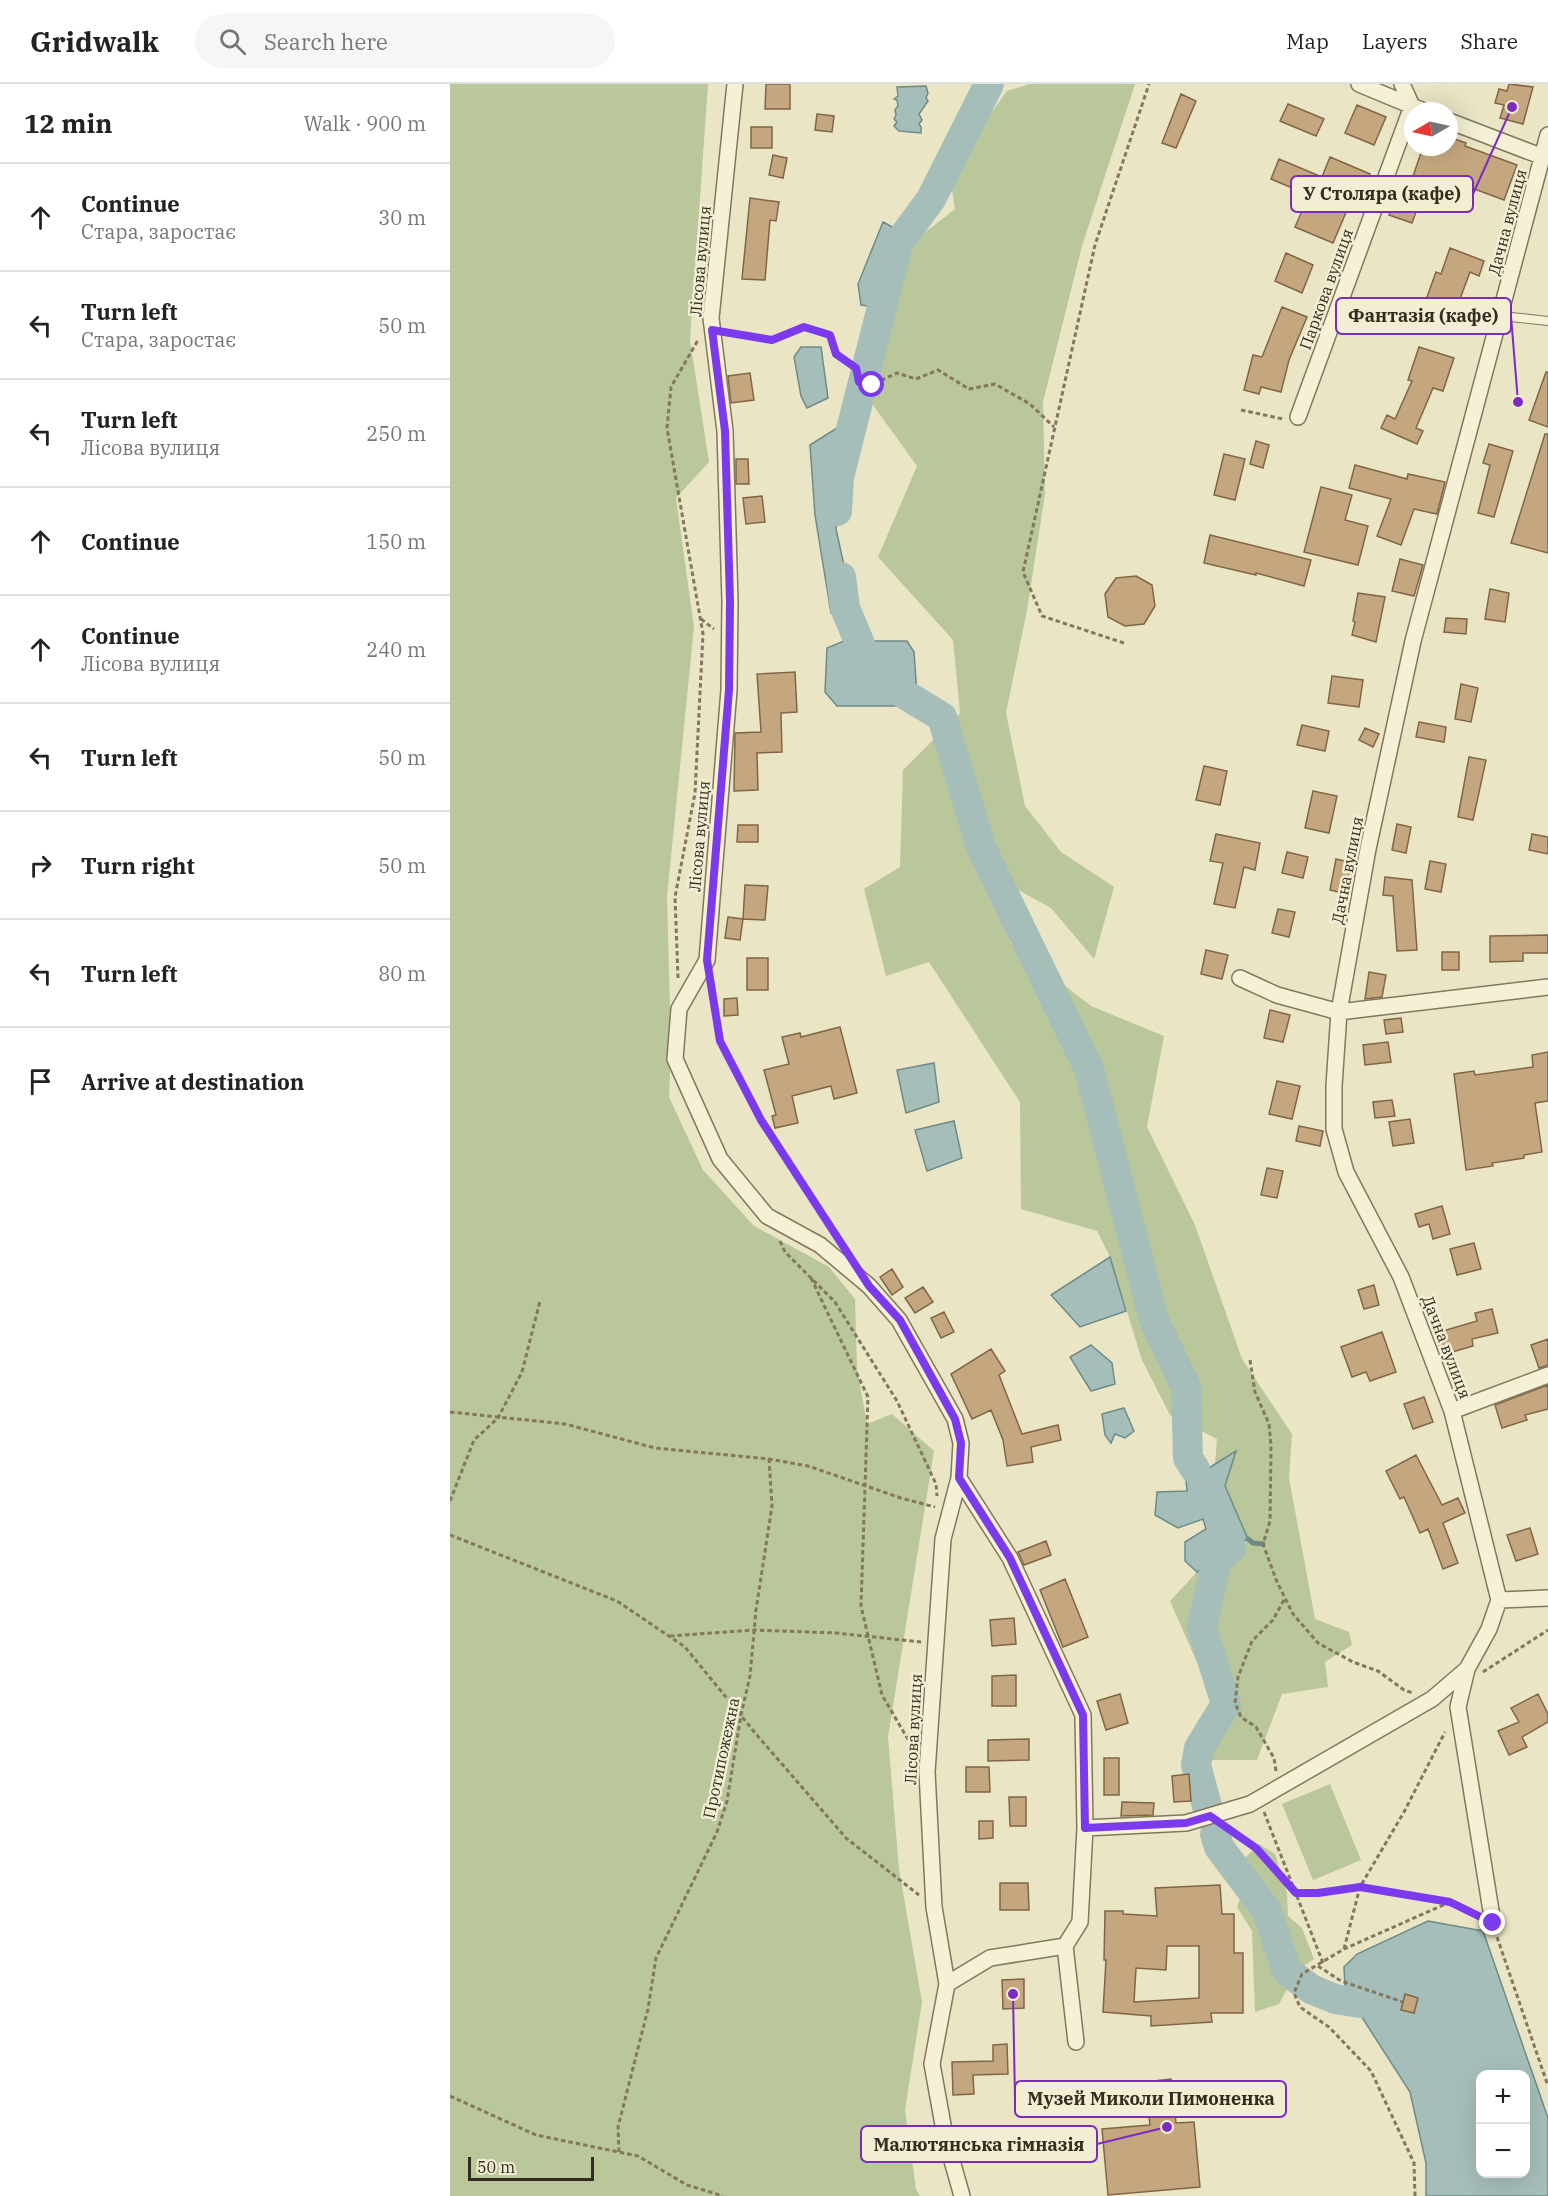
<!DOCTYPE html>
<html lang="en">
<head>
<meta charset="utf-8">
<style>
	body { margin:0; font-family:"IBM Plex Serif",serif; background:#f6f6f6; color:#222 }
	.controls { position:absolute; right:18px; bottom:18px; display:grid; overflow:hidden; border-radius:12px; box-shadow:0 6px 24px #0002 }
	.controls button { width:54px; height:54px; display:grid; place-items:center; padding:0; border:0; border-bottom:2px solid #e0e0e0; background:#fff; color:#222; font:30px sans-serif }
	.compass { position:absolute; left:954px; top:18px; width:54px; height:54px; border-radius:50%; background:#fff; box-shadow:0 6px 24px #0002; rotate:261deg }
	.scale { position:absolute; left:18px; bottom:15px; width:126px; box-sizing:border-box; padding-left:6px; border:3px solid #342d1f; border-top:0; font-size:16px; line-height:21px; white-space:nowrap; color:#342d1f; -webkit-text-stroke:4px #f2eed4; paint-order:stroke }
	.stop { position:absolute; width:18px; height:18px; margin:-14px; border:4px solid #7c3aed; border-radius:50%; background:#fff }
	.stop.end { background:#7c3aed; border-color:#fff; box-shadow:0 2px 6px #0008 }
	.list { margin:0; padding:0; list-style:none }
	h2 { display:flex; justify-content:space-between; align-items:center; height:78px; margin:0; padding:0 24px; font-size:26px }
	h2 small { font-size:20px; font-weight:400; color:#767676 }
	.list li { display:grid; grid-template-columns:39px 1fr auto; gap:18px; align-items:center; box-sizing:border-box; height:108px; padding:0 24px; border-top:2px solid #e0e0e0 }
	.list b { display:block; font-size:22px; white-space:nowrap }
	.list p { margin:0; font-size:20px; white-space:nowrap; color:#767676 }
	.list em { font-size:20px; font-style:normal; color:#767676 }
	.icon { flex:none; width:33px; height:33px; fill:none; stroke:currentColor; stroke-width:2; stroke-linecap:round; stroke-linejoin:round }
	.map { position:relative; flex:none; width:1098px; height:2112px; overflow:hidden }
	header { display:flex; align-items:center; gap:36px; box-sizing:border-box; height:84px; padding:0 30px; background:#fff; border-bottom:2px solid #e0e0e0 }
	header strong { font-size:28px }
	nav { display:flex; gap:33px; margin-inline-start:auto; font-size:21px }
	.search { width:420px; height:54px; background:#f6f6f6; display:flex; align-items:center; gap:15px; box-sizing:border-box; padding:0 21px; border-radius:33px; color:#767676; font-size:22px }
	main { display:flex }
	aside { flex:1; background:#fff }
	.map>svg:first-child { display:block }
	.green { fill:#bac79a }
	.water { fill:#a6beba; stroke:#6e8b88; stroke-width:1.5; fill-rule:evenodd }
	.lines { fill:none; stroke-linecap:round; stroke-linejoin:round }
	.stream { stroke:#6e8b88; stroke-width:5 }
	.river { stroke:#a6beba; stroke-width:30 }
	.building { fill:#c4a77f; stroke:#806645; stroke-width:1.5; fill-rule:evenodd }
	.service-casing { stroke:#83775d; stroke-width:10 }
	.minor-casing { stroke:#83775d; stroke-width:18 }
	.path { stroke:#83775d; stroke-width:3; stroke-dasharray:4.5 3; stroke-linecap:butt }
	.service { stroke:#f5f1d7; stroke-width:8 }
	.minor { stroke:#f5f1d7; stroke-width:15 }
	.route { stroke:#7c3aed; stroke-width:8 }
	.labels { text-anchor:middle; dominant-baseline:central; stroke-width:5; stroke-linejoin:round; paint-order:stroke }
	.street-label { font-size:16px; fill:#342d1f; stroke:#f2eed4 }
	.leader { fill:none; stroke:#7b2cbf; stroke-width:2 }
	.callout-dot { fill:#7b2cbf; stroke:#f2eed4; stroke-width:2 }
	.callout { fill:#f2eed4; stroke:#7b2cbf; stroke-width:2 }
	.callout-label { font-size:18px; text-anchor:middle; font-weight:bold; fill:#342d1f }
</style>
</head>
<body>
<header>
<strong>Gridwalk</strong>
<div class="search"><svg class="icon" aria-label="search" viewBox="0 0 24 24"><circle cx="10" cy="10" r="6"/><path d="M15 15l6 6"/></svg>Search here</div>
<nav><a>Map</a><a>Layers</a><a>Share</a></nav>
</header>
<main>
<aside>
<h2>12 min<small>Walk · 900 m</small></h2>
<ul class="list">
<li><svg class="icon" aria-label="ahead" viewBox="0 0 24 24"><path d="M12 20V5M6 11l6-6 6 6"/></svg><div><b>Continue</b><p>Стара, заростає</p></div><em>30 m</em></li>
<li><svg class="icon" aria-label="left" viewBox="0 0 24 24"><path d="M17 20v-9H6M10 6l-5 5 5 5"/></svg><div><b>Turn left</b><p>Стара, заростає</p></div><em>50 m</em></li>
<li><svg class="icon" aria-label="left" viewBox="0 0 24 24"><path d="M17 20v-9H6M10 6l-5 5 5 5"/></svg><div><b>Turn left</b><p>Лісова вулиця</p></div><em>250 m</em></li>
<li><svg class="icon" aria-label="ahead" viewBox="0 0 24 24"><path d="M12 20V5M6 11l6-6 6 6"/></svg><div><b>Continue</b></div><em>150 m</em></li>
<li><svg class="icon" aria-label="ahead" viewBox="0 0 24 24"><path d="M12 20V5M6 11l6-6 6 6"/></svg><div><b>Continue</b><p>Лісова вулиця</p></div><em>240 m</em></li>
<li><svg class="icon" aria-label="left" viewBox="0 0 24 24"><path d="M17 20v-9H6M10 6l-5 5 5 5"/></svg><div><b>Turn left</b></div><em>50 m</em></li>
<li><svg class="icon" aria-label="right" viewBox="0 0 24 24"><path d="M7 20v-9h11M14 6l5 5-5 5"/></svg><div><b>Turn right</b></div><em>50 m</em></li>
<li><svg class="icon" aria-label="left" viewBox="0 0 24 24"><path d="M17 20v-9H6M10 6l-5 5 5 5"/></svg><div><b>Turn left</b></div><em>80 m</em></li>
<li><svg class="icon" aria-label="arrive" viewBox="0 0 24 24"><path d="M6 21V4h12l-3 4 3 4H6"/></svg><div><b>Arrive at destination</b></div></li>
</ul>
</aside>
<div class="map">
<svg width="1098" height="2112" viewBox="0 0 1098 2112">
	<rect width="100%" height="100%" fill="#eae5c5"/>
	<path class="green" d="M0,0H258L240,256L259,378L226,414L244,543L217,813L221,963L219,1013L253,1086L304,1142L379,1183L405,1215L407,1284L417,1340L442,1330L484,1367L438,1653L449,1785L472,1918L455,2026L466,2105L470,2112H0Z
		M579,0H685L632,162L593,318L595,410L577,526L556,629L575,722L611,768L664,803L644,875L601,824L552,797L560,859L641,922L714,952L697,1043L745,1141L792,1275L842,1350L839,1394L865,1535L899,1548L902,1561L875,1578L878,1603L832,1610L807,1676H759L736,1668L765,1619L720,1517L747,1488L776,1491L798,1455L775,1402L785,1368L765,1380L767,1355L720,1331L692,1276L660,1173L647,1147L571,1125L570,1018L479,878L436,892L414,805L450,783L453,686L510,629L503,556L428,473L467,382L420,317L459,161L505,125L499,86L557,7Z
		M880,1700L911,1776L863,1796L832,1720Z
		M809,1760L825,1770L837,1809L838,1832L852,1844L864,1875L847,1886L829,1920L805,1928L802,1847L787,1823L793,1808L805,1797L794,1775Z"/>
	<path class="water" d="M476,2L478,9L476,14L478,17L469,30L472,36L469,40L471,43V49L449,47L444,42L447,38L444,35L446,31L445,26L448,22L447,16L444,15L448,12L447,3Z
		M433,138L448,146L429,202L425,223L411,221L408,200Z
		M351,263H371L378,314L357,324L351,312L344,273Z
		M390,342L394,351L386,445L404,527L396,536L381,529L365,431L360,361Z
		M394,557H457L464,568L467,610L459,622H387L375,608L377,564Z
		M484,979L489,1018L456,1029L447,986Z
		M504,1037L512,1074L477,1087L465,1046Z
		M660,1173L676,1227L630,1243L601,1211Z
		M641,1261L662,1279L665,1300L641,1307L620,1273Z
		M674,1324L684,1347L675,1354L665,1350L661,1359L655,1351L652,1330Z
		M731,1340L745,1353L754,1387L786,1367L775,1402L798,1455L747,1488L735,1477V1458L756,1445L753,1435L728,1444L705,1431L707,1408L737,1407Z
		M978,1837L1033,1847L1098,2034V2112H976V2079L960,2008L906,1924L875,1916L868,1906L895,1904L894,1883L907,1870ZM1030,1990H1076V2090H1030Z"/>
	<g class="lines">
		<path class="stream" d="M798,1455L803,1459L813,1460"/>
		<path class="river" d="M387,427L389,393L448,160L481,115L539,0
			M391,493L395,524L423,591L492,633L531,763L639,985L704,1236L736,1303L738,1374L745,1385
			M757,1722L746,1681L749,1664L776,1620L752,1544L766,1478L781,1464L771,1436
			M765,1750L769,1763L817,1827L837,1887L861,1905L885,1915L910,1919"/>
	</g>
	<path class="building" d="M316,0H340V25H315Z
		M1059,0L1083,3L1073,40L1050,34L1054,21L1045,19L1049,5L1057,7Z
		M731,10L746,17L726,64L712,59Z
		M838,20L874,35L866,52L830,37Z
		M907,21L936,33L924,61L895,49Z
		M367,30L384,32L382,48L365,46Z
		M301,43H322V64H301Z
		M999,53L1016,59L1015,62L1067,81L1054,116L1003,97L1002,100L979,92L962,139L939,131L952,94L961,98L973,63H999Z
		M323,71L337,74L333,94L319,91Z
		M880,73L920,90L906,122L900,119L883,159L845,143L859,111L821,95L829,75L872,93Z
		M300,114L329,118L326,137L320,136L315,196L292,195Z
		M1000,164L1034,177L1029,192L1020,188L1007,223L977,213L986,188L991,190Z
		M836,169L863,181L852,209L825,197Z
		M832,223L857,233L839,276L831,308L811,303L809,310L794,306L803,271L812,273Z
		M969,263L1004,274L993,307L983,304L966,344L973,347L967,360L931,344L937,331L945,335L962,297L958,296Z
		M1096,288H1098V343L1079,336Z
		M300,289L304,316L281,319L278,292Z
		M1095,350H1098V469L1061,459Z
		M806,357L819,361L813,384L800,380Z
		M1039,360L1063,367L1044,433L1028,429L1040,381L1033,379Z
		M774,370L795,375L785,416L764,411Z
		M286,375H298L299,400H286Z
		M905,381L957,395L958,390L995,398L987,430L964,425L951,461L927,452L941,415L899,404Z
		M871,403L902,411L895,436L918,442L908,481L854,468Z
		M312,412L315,438L296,440L293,414Z
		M760,451L861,476L854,502L806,489V491L754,479Z
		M950,475L973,481L964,512L942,507Z
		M686,492L702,501L705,522L694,540L675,542L658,533L655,510L666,494Z
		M1040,505L1059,509L1055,538L1035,535Z
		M908,509L935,513L926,558L902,551L905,538L903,537Z
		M996,534L1017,535L1016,550L994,548Z
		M345,588L347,628L331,629L332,668L307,669L308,706L284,707L285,649L311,648L307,590Z
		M882,592L913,596L909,623L878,619Z
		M1011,600L1028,604L1021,638L1005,635Z
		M969,638L996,643L994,658L966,653Z
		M852,641L879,647L875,667L847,661Z
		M915,644L929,650L923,663L909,656Z
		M1019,673L1036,676L1023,736L1008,733Z
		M754,682L777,687L770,721L746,716Z
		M863,707L887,712L879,749L855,744Z
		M947,740L961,743L956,769L942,766Z
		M288,741H308V758H287Z
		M766,750L810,759L805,786L794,783L785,824L764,820L773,779L760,777Z
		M1082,750L1098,753V770L1079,766Z
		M837,768L858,773L853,794L832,789Z
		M886,775L904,779L897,810L880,806Z
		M980,777L996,780L991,808L975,805Z
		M935,793L962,796L967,866L947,867L943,812L933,811Z
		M295,801L318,802L315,836L293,835Z
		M828,825L845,828L839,853L822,849Z
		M278,833L293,835L290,856L275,854Z
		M1098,851V869H1073V877L1040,878V852Z
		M756,866L778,871L772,895L751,890Z
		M992,868H1009V886H992Z
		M297,874H318V906H297Z
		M919,888L936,891L932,913L915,915Z
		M287,914L288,931L274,932V915Z
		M820,926L840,931L833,958L814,954Z
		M951,934L953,948L936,950L934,936Z
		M390,943L407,1009L384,1015L381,1002L342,1012L348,1039L325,1044L322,1032L326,1031L314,986L339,980L332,953L350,949L351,953Z
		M938,958L941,978L915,981L913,961Z
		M1098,968V1017L1085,1019L1092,1068L1074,1071V1074L1042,1079L1043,1082L1016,1086L1004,990L1024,987L1025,991L1083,983L1082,971Z
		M827,997L850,1002L842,1035L819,1030Z
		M942,1016L945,1032L925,1034L923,1018Z
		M960,1035L964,1059L943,1062L939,1038Z
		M849,1042L873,1047L870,1062L846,1057Z
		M817,1084L833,1087L827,1114L811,1111Z
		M992,1122L1000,1150L983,1155L979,1140L969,1143L965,1130Z
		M1024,1159L1031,1185L1007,1191L1000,1165Z
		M442,1185L453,1203L442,1211L430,1193Z
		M924,1201L929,1221L914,1225L908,1206Z
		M473,1203L483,1218L465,1229L455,1214Z
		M1042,1225L1048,1249L1022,1255L1023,1262L992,1271L986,1249L1027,1237L1025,1229Z
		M494,1228L504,1248L491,1254L481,1234Z
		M932,1248L946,1288L920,1297L916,1288L902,1293L891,1263Z
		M1098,1255V1281L1089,1284L1081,1261Z
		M541,1265L555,1287L549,1291L572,1350L608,1341L611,1356L581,1363L583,1378L557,1382L553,1356L541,1326L522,1335L501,1290Z
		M1098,1301V1325L1075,1331L1077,1336L1052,1344L1045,1321Z
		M974,1313L983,1338L963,1345L954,1320Z
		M966,1371L992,1421L1008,1414L1015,1429L993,1439L1008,1479L993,1485L978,1445L970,1449L954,1413L950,1415L936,1387Z
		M1080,1444L1088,1470L1066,1477L1057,1451Z
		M596,1457L601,1471L574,1481L568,1468Z
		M615,1495L638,1553L613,1563L590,1506Z
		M564,1534L566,1560L542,1562L540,1536Z
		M566,1591V1622H542V1592Z
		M670,1610L678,1639L656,1646L647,1617Z
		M1088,1610L1098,1630V1638L1072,1653L1077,1663L1059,1671L1048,1647L1069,1638L1061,1624Z
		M579,1655V1676L538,1677V1656Z
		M654,1674H669V1711H654Z
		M516,1683H539L540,1708H516Z
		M739,1690L741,1717L724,1718L722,1692Z
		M559,1713H576V1742H560Z
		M672,1718L704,1719L703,1731L671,1732Z
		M529,1737H543V1754L529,1755Z
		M550,1799H578L579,1826H550Z
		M770,1801L772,1830H784V1869H793V1929H761L762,1938L701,1942V1932L653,1928L656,1876H654L655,1827H673V1830L707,1832L705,1804ZM717,1862H749V1914L684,1918L686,1884L716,1886Z
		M574,1895V1924L553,1925L552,1896Z
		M955,1910L968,1914L964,1929L951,1926Z
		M557,1960L558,1990L523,1991L524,2010L503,2011L502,1978L543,1977V1961Z
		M721,1995L726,2039L744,2038L750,2103L658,2111L652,2045L700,2041L695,1998Z"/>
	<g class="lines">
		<g class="service-casing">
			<path id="service" d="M1052,232L1098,237"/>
		</g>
		<g class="minor-casing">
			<path id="minor" d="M285,0L261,234L275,347L280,517L279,606L257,876L229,925L225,975L270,1075L317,1132L370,1161L419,1202L449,1236L505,1335L511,1359L509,1394L493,1455L477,1688L484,1823L497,1900L482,1980L495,2052L512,2112
				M952,0L962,22L974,27
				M999,37L1093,73
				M848,333L962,22L909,0
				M790,894L827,911L889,928L1098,903
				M1002,1327L1098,1291
				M509,1394L560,1474L633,1631L635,1744L630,1838L615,1862L626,1958
				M1049,1516L1098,1514
				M635,1744L736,1739L800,1720L982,1615L1017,1585
				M1043,1839L1008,1623L1017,1585L1039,1545L1049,1516L1002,1327L951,1193L896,1088L884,1045V1002L889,928L918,765L963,557L1098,51
				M497,1900L540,1874L615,1862"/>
		</g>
		<path class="path" d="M279,249L322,256L354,243L380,251L386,270L406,284L409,298L421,301L447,289L466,295L488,286L519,305L545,300L580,320L604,343
			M791,326L833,335
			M251,535L264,545
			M674,559L592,532L573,488L645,161L699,0
			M228,894L225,813L245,709L253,550L217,344L221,303L248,256
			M261,902L270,957L311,1036L387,1153
			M330,1157L335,1168L385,1218L447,1317L486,1400L487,1412
			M361,1194L418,1313L411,1522L432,1611L463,1664
			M800,1276L805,1308L819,1340L821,1362L820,1437L813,1460L827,1498L843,1530L868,1559L903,1578L928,1587L954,1606L963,1609
			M0,1328L115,1340L205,1364L319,1375L358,1382L451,1414L485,1423
			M0,1417L24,1356L48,1334L72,1288L90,1217
			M0,1451L167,1517L235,1563L306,1650L396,1754L469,1811
			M220,1552L304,1546L386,1549L471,1558
			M1033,1588L1098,1546
			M826,1687L824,1674L806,1643L791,1633L785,1619L788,1593L802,1557L823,1536L835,1514
			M814,1728L873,1879
			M776,1743L806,1764L846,1809H868L910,1803L999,1818
			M1047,1853L1098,2002
			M894,1865L910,1803L954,1728L995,1648
			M868,1882L891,1897L953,1918
			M0,2012L86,2051L188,2072L237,2101L273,2112
			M169,2068L168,2043L198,1925L206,1874L267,1748L277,1717L291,1631L300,1592L306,1526L322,1422L319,1375
			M965,2112L964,2079L921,1987L879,1943L850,1923L844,1909L852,1890L894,1865L1000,1818L1026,1831"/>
		<use href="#service" class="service"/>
		<use href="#minor" class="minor"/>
	</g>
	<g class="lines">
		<path class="route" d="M422,301L409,298L406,284L386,270L380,251L354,243L322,256L262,246L275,347L280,517L279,606L257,876L270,957L311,1036L419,1202L450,1236L505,1335L511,1359L509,1394L560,1474L633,1631L635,1744L736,1739L760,1732L806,1764L846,1809H868L910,1803L1000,1818L1043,1839"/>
	</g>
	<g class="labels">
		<g class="street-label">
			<text transform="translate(1057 138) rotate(-75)">Дачна вулиця</text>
			<text transform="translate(250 177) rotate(-85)">Лісова вулиця</text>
			<text transform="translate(876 205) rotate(-70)">Паркова вулиця</text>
			<text transform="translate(249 752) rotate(-85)">Лісова вулиця</text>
			<text transform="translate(897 786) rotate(-79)">Дачна вулиця</text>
			<text transform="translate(997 1263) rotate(69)">Дачна вулиця</text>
			<text transform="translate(463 1645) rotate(-87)">Лісова вулиця</text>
			<text transform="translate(271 1674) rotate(-78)">Протипожежна</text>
		</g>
	</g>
	<path class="leader" d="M1062 23L1023 110M1068 318L1061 232M563 1910L565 2015M717 2043L647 2060"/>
	<g class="callout-dot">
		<circle cx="1062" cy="23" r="6"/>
		<circle cx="1068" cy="318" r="6"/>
		<circle cx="563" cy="1910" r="6"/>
		<circle cx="717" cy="2043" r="6"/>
	</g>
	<g class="callout">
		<rect x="841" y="92" width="182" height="36" rx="6"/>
		<rect x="886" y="214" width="175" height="36" rx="6"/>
		<rect x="565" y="1997" width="271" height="36" rx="6"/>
		<rect x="411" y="2042" width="236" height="36" rx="6"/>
	</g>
	<g class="callout-label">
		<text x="932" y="116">У Столяра (кафе)</text>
		<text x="973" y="238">Фантазія (кафе)</text>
		<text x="701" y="2021">Музей Миколи Пимоненка</text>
		<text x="529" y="2067">Малютянська гімназія</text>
	</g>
</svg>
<div class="controls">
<button>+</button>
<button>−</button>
</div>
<svg class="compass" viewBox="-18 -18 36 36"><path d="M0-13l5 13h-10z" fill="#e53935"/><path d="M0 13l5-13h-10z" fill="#767676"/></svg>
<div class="scale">50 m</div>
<div class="stop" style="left:422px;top:301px"></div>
<div class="stop end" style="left:1043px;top:1839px"></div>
</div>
</main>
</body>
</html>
